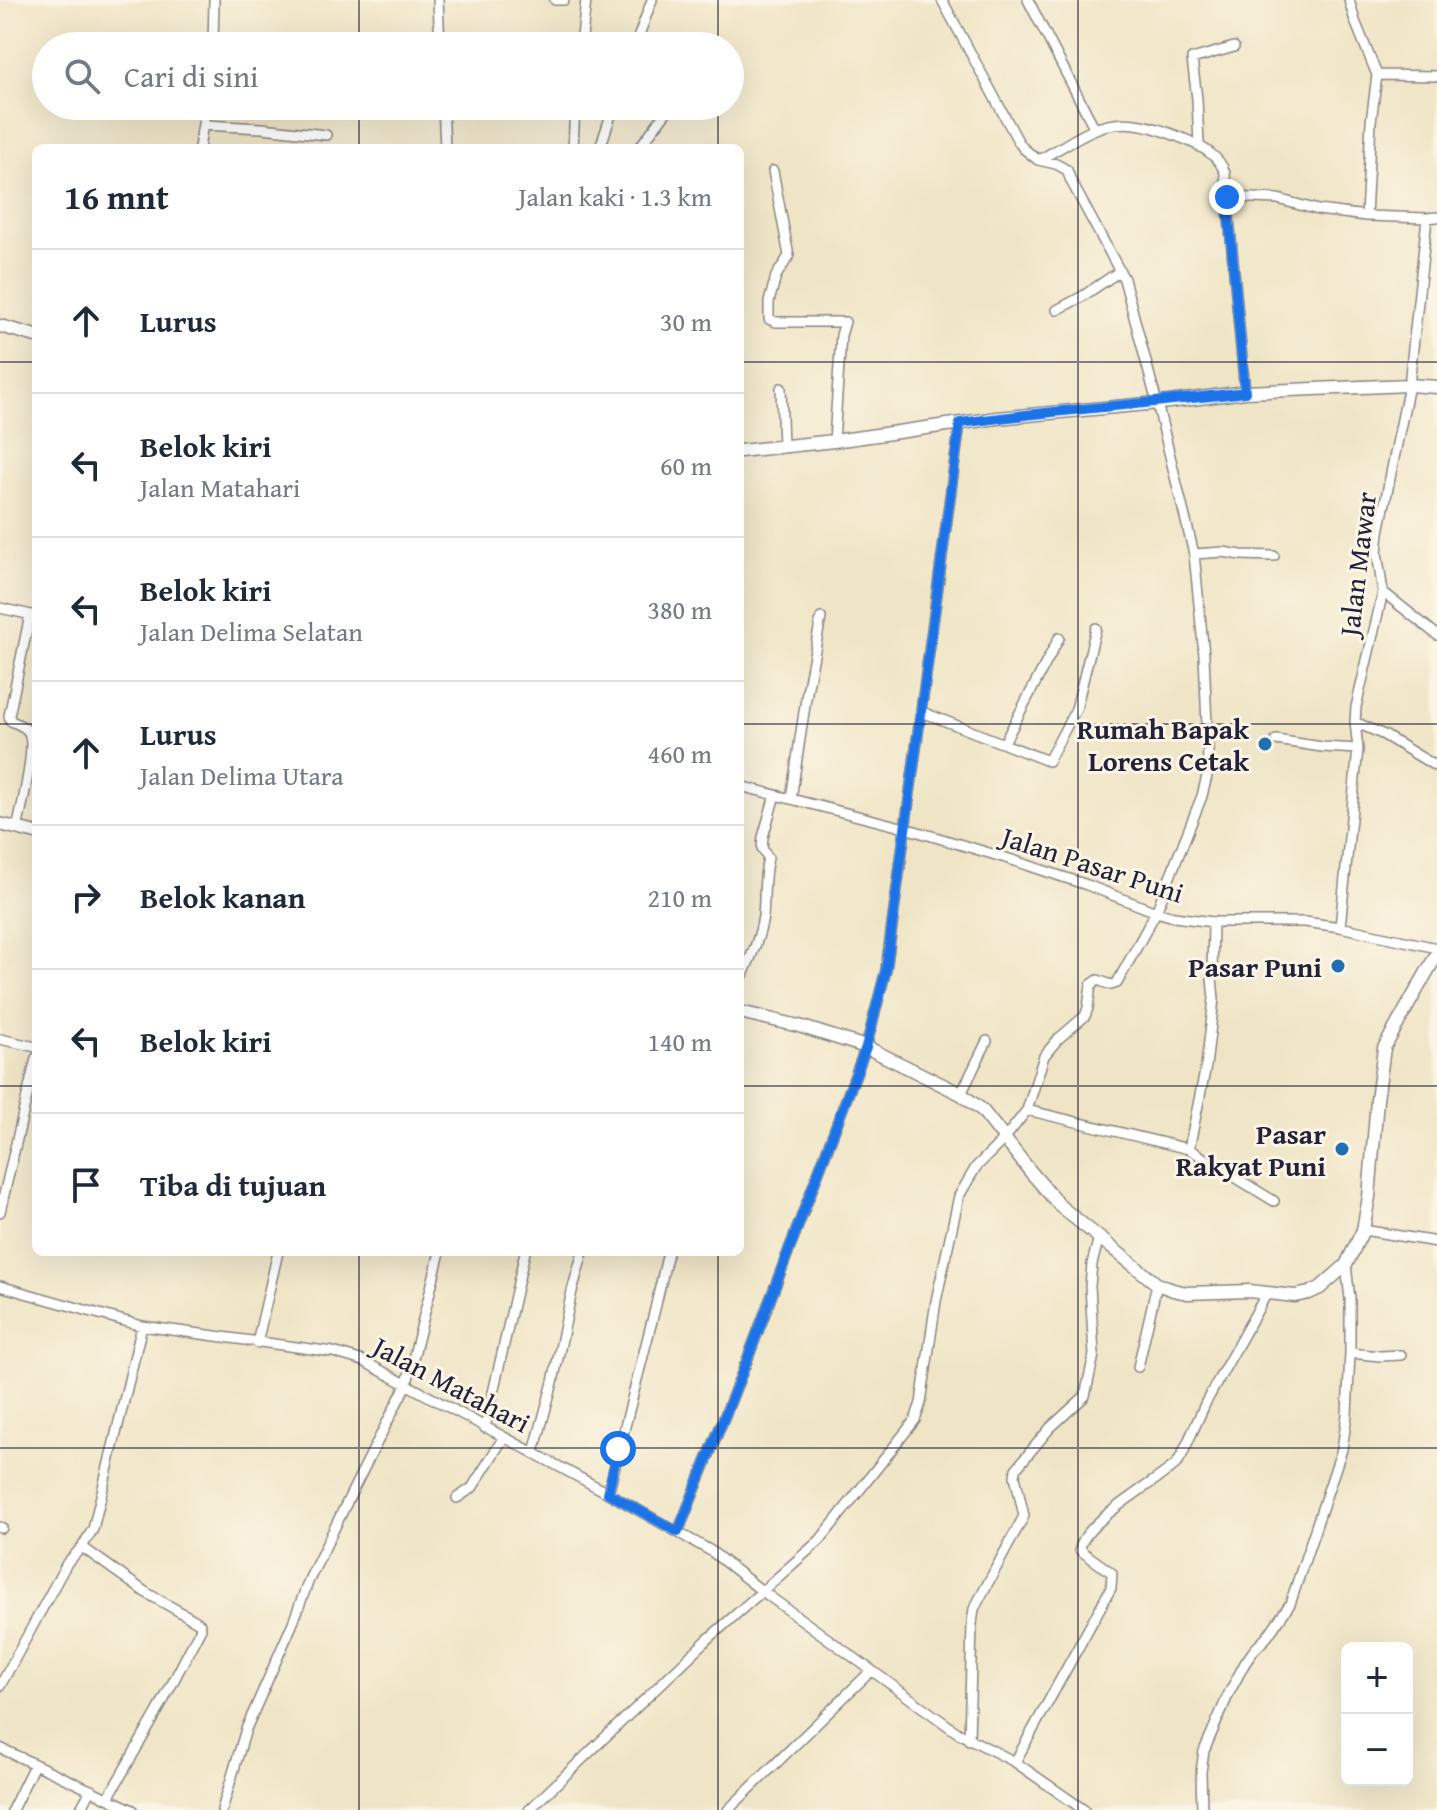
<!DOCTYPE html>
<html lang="id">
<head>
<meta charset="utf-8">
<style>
	body { margin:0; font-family:"Gentium Book Plus",serif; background:#f6f6f7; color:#1f2937 }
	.controls { position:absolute; right:24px; bottom:24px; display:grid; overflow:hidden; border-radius:12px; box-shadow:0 8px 32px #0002 }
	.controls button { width:72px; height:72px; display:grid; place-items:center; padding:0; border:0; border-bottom:2px solid #e0e1e3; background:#fff; color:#1f2937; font:40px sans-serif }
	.stop { position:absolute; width:24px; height:24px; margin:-18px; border:6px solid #1a73e8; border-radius:50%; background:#fff }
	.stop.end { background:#1a73e8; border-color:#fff; box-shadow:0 2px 8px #0008 }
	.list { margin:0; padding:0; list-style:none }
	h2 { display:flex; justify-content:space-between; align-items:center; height:104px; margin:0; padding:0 32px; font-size:34px }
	h2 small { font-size:26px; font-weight:400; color:#747a83 }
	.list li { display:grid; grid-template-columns:52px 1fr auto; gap:24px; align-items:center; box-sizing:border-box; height:144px; padding:0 32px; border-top:2px solid #e0e1e3 }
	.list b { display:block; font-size:30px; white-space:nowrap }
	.list p { margin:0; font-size:26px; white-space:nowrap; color:#747a83 }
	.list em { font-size:26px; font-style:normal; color:#747a83 }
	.icon { flex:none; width:44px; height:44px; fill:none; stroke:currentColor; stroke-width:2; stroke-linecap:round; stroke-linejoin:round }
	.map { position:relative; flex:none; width:1437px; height:1810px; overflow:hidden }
	.search { position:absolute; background:#fff; box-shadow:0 8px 32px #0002; left:32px; top:32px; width:712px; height:88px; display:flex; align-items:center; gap:20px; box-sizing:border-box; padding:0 28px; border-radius:44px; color:#747a83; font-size:30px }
	.panel { position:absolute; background:#fff; box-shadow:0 8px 32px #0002; left:32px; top:144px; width:712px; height:1112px; border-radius:12px }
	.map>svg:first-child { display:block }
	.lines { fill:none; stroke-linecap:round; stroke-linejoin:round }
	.street-casing { stroke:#888480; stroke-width:12 }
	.secondary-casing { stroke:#888480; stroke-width:15 }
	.street { stroke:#fff; stroke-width:9 }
	.secondary { stroke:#fff; stroke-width:12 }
	.route { stroke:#1a73e8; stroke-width:10 }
	.grid { fill:none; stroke:#22223b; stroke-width:2; stroke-opacity:0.55 }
	.poi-dot { fill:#1f6fb2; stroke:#fcf5e5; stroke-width:3 }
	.labels { text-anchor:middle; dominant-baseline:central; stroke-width:6; stroke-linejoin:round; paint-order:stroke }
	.street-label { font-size:28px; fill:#22223b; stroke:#fcf5e5 }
	.poi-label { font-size:28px; font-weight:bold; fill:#22223b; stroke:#fcf5e5; text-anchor:end }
</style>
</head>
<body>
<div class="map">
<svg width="1437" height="1810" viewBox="0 0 1437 1810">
	<rect width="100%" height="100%" fill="#fcf5e5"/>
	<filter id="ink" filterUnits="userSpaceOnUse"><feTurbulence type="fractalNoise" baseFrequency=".0125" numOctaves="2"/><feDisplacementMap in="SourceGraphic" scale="16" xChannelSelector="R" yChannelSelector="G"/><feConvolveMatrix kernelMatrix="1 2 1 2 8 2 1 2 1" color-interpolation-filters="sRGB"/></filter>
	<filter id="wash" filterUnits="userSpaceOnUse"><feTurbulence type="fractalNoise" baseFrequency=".006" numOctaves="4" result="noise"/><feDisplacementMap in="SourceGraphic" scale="32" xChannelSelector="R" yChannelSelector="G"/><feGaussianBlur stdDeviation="1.8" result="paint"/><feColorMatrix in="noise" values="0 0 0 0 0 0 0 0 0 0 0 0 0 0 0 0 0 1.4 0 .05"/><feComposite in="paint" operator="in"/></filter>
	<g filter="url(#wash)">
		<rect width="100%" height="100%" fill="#efe5c6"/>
	</g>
	<g filter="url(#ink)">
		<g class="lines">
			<g class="street-casing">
				<path id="street" d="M438,0L440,46
					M555,0H564
					M942,0L1018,141L1023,148L1038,160C1057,151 1074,138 1093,130C1127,115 1158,128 1189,141C1204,148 1220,157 1225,173L1245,392
					M1028,0L1095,129
					M1349,0L1355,21L1377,75L1437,76
					M213,46L214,0
					M581,46L586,0
					M635,46L652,0
					M1377,75L1371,122L1366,216L1427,218
					M443,106L445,148
					M203,125L262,128L326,135
					M1199,145L1197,99L1192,59L1234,47
					M199,148L206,106
					M573,148L575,106
					M600,148L614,106
					M639,148L671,106
					M773,171L789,256L776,276L769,302V319L776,322H845L841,335L834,441
					M1227,197L1278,199L1318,210L1366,216
					M1057,310L1083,296L1120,271
					M781,388L783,447
					M1194,554L1223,552L1241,555L1274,556
					M1383,592L1437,635
					M0,608L36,616
					M922,712L1048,761L1076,709L1096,628
					M1355,722L1384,735L1437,767
					M1276,740L1322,747L1358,749
					M1004,743L1059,638
					M740,786L905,828L1009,859L1087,885L1156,912L1174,917L1213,922H1305L1340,927L1437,948
					M791,799L807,692L821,618
					M17,829C21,811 37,744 28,731C24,726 16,723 11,721L9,716L30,615
					M1340,927L1358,749L1355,722L1356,707L1383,592L1377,553L1379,532L1409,385L1427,218L1437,217
					M740,982C749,961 760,939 763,916C765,896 763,877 768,858L762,848L763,837L775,795
					M0,1039L36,1047
					M961,1094L987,1041
					M1027,1110L1189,1149L1274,1201
					M1189,1149L1206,1066L1214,999L1212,978L1213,922
					M0,1212L36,1058
					M1363,1230L1437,1242
					M0,1286L142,1326L333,1352L363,1361L608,1493L711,1551L762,1591L958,1733L1015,1762L1084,1810
					M257,1343L278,1252
					M1350,1353L1380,1356L1401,1355
					M1138,1367L1157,1284
					M485,1428L525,1252
					M534,1452L553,1382L572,1291L583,1252
					M608,1493L655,1309L668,1252
					M457,1498L472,1488L504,1437
					M0,1527L2,1528
					M678,1532L746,1363L866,1047L886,970L960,423
					M82,1547L145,1592L196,1621L200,1624L201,1628L158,1711L108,1798
					M0,1686L67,1563L82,1547L93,1529L142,1326
					M969,1740L972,1624L974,1609L1024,1516L1015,1476L1016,1469L1050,1428L1085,1396L1094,1355L1090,1286L1092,1264L1099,1237
					M0,1748L133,1810
					M1015,1762L1111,1588L1112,1573L1080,1550C1081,1523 1157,1482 1177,1463L1182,1455L1206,1402L1267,1293
					M12,1810L34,1765
					M80,1810L91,1790
					M222,1810L246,1729L292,1625L309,1580L354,1488L407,1383L440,1252
					M529,1810L707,1640L820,1540L915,1420L921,1403L936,1301L959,1196L976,1167L1005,1138L1027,1110L1044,1056L1058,1039L1085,1016L1088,1008L1091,985L1098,980L1111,985L1117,983L1156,912L1202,796L1207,776L1208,750L1204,655L1194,554L1157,403L1124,279L1071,181L1067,170L1056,164L1038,160
					M728,1810L871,1671
					M1202,1810L1201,1772L1204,1751L1229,1693L1245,1663L1254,1650L1267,1637L1290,1604L1342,1449L1347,1415L1350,1353V1299L1346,1265"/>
			</g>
			<g class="secondary-casing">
				<path id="secondary" d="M0,326L36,336
					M740,451L834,441L997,418L1169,402L1245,392L1409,385L1437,387
					M0,824L36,833
					M740,1012L799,1026L866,1047L961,1094L982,1110L1030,1171L1061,1207L1157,1284L1173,1290L1187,1293L1249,1291L1295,1296L1309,1293L1320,1288L1346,1265L1363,1230L1369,1197L1377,1100L1384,1048L1437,954"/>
			</g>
			<use href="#street" class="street"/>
			<use href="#secondary" class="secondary"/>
		</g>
	</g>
	<g class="lines" filter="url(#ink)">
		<path class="route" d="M618,1449L608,1493L678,1532L746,1363L866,1047L886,970L960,423C1055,410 1150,404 1245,392L1227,197"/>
	</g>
	<path class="grid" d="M359,0V46M718,0V46M1078,0V1810M359,106V148M718,106V148M0,362H36M740,362H1437M0,724H36M740,724H1437M0,1086H36M740,1086H1437M359,1252V1810M718,1252V1810M0,1448H1437"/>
	<g class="poi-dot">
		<circle cx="1265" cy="744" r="8"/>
		<circle cx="1338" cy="966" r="8"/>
		<circle cx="1342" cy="1149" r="8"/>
	</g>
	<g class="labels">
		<g class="street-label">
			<text transform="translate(1357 564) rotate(-83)">Jalan Mawar</text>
			<text transform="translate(1093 864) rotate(18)">Jalan Pasar Puni</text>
			<text transform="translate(452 1384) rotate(28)">Jalan Matahari</text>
		</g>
		<g class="poi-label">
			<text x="1249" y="728">Rumah Bapak<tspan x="1249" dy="32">Lorens Cetak</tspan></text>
			<text x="1322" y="966">Pasar Puni</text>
			<text x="1326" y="1133">Pasar<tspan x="1326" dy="32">Rakyat Puni</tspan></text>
		</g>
	</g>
</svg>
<div class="controls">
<button>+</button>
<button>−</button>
</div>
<div class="stop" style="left:618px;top:1449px"></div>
<div class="stop end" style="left:1227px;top:197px"></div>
<div class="search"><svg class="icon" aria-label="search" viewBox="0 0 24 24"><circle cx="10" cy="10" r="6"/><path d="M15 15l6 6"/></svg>Cari di sini</div>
<section class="panel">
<h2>16 mnt<small>Jalan kaki · 1.3 km</small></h2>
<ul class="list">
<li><svg class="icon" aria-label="ahead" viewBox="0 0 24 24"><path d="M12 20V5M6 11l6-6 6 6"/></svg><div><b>Lurus</b></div><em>30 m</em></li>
<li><svg class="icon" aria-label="left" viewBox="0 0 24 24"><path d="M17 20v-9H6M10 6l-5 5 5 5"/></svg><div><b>Belok kiri</b><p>Jalan Matahari</p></div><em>60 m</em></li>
<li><svg class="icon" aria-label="left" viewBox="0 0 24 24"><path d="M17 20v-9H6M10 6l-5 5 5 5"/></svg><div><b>Belok kiri</b><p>Jalan Delima Selatan</p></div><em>380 m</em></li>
<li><svg class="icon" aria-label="ahead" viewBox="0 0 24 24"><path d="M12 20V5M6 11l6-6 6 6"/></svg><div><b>Lurus</b><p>Jalan Delima Utara</p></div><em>460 m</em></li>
<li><svg class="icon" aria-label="right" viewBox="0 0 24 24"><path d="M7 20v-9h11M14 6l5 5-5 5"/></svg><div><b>Belok kanan</b></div><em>210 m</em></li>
<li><svg class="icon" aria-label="left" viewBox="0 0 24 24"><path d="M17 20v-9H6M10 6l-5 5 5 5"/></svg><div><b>Belok kiri</b></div><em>140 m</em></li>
<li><svg class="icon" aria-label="arrive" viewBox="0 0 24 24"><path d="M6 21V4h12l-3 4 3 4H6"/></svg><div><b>Tiba di tujuan</b></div></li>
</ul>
</section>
</div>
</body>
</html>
